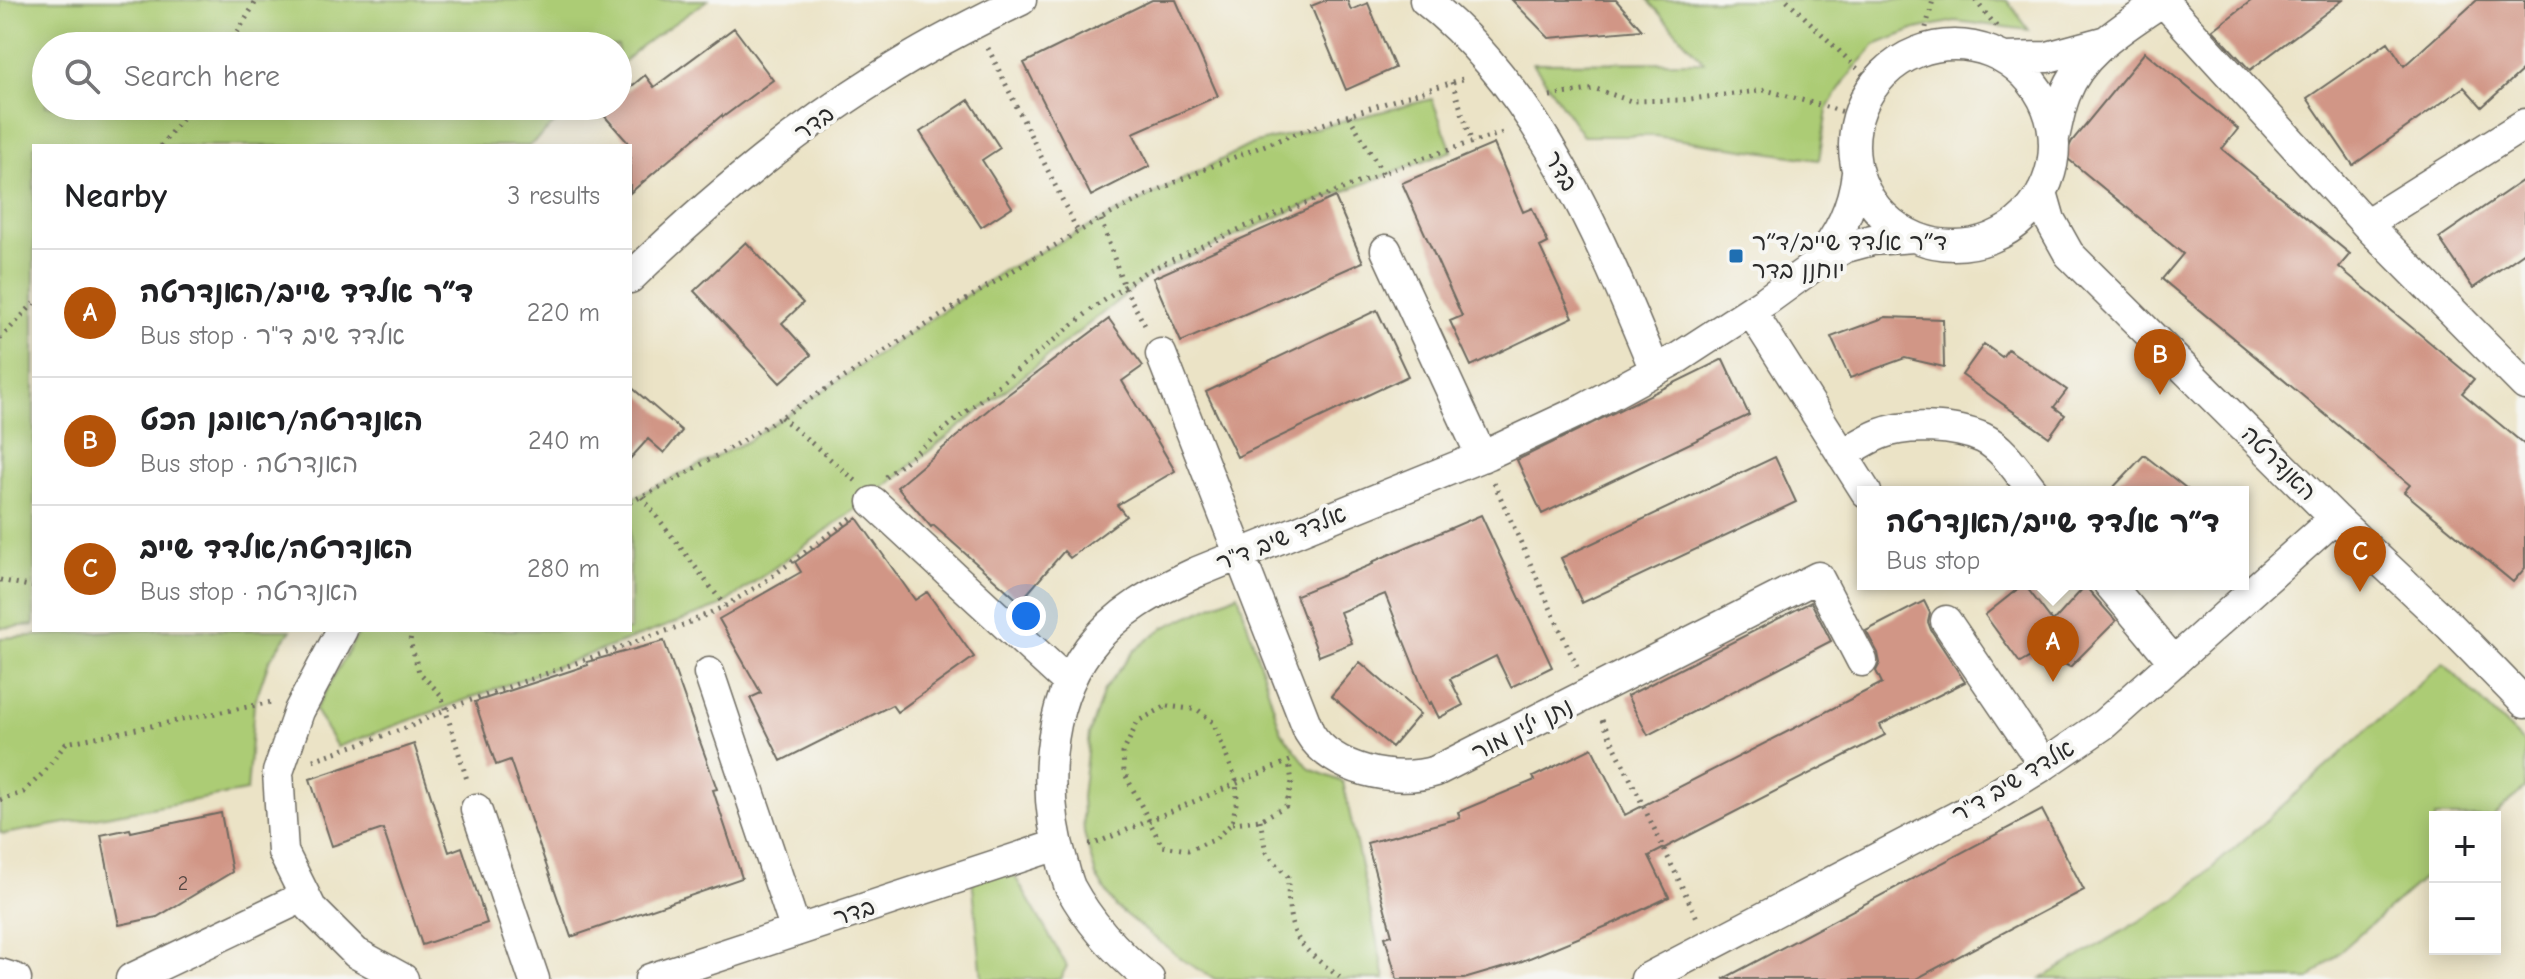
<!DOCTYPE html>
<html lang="en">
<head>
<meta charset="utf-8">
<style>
	body { margin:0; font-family:"Comic Neue","Playpen Sans Hebrew",sans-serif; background:#f6f6f6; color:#202124 }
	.controls { position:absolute; right:24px; bottom:24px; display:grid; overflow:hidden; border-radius:0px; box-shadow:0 4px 20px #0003 }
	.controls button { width:72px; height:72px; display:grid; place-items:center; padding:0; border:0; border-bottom:2px solid #e0e0e0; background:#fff; color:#202124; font:40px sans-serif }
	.you { position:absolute; left:1026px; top:616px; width:28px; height:28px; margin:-20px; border:6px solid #fff; border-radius:50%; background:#1a73e8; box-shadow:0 0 0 12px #1a73e833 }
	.badge { display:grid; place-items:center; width:52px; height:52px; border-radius:50%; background:#b45309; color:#fff; font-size:26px; font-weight:700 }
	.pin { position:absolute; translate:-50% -66px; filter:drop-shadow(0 2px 4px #0008) }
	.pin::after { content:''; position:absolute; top:42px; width:28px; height:24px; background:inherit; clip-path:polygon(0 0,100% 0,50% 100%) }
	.popup { position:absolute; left:1857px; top:486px; width:392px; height:104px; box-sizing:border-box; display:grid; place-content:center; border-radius:0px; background:#fff; filter:drop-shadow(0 2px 6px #0005); font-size:26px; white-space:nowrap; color:#757577 }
	.popup b { font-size:30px; color:#202124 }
	.popup::after { content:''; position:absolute; left:50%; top:100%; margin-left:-16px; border:16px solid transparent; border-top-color:#fff }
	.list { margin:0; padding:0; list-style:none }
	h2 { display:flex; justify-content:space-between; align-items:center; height:104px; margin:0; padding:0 32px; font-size:34px }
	h2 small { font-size:26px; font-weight:400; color:#757577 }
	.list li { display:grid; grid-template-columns:52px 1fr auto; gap:24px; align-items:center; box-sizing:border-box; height:128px; padding:0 32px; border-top:2px solid #e0e0e0 }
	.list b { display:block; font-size:30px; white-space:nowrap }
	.list p { margin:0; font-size:26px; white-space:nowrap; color:#757577 }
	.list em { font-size:26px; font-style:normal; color:#757577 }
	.icon { flex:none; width:44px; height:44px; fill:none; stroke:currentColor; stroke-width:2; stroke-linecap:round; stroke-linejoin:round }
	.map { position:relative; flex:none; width:2525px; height:979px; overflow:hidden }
	.search { position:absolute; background:#fff; box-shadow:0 4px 20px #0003; left:32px; top:32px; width:600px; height:88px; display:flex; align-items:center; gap:20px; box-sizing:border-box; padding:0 28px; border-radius:44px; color:#757577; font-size:30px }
	.panel { position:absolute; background:#fff; box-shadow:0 4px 20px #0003; left:32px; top:144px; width:600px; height:488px; border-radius:0px }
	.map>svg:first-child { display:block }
	.green { fill:#accc74; stroke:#6c7c50; stroke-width:2 }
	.building { fill:#d19686 }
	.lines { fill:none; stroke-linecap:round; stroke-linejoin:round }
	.minor-casing { stroke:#6e6b61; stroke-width:33 }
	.path { stroke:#6e6b61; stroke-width:5; stroke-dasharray:2 6; stroke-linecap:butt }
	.minor { stroke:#fff; stroke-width:30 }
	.poi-dot { fill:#1f6fb2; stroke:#f6f6f2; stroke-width:3 }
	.labels { text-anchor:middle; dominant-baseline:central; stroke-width:8; stroke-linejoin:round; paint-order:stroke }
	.number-label { font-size:20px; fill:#544642 }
	.street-label { font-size:24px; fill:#2b2b2b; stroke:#f6f6f2 }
	.poi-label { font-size:24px; fill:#2b2b2b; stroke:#f6f6f2; text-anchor:start }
</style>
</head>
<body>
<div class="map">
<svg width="2525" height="979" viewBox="0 0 2525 979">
	<rect width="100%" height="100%" fill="#f6f6f2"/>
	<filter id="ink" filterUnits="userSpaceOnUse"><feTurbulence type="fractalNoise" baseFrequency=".0125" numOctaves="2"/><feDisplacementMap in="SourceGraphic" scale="16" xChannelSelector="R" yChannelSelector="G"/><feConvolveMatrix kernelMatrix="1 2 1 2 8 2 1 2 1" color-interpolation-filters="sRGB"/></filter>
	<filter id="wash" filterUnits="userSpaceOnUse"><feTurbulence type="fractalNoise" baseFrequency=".006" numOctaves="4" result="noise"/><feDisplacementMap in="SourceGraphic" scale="32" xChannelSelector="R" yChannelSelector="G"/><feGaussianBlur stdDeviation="1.8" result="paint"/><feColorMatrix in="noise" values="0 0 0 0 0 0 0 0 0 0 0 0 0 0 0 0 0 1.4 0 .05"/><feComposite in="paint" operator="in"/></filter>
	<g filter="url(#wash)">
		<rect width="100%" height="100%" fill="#ebe3c6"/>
		<path class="green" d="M0,0H708L641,46L618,67V46H46V106H575L529,146H34V625L0,628Z
			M1647,0H2007L2029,30L1955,21L1916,29L1875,45L1846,79L1827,110L1819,160L1655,136H1583L1533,63L1704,62Z
			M1432,99L1452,151L1286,213L1149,276L863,504L721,606L337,747L315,710L359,632L363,630H630V499L746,442L1004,270L1252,144Z
			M1238,594L1281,731L1310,769L1343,782L1385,979H1215L1184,961L1116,907L1096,876L1084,833L1082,797L1089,734L1104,690L1134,651L1163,628Z
			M126,630H291L269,661L254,704L247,791L4,834L0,832V638Z
			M2443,663L2525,744V788L2492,817H2435V868L2309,979H2041L2177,899Z
			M1006,861L1067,966L1060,979H982L972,877Z"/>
		<g id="blocks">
			<path class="building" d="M1152,0H1176L1218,96L1133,133L1150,166L1091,196L1024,63Z
				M1326,0H1347L1351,10L1368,3L1395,68L1346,90L1311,6Z
				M1512,0H1616L1642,30L1549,38Z
				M2252,0H2343L2250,70L2213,30Z
				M2477,0H2525V68L2482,107L2464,87L2353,165L2307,98L2388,42L2404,66Z
				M734,28L773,80L723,117L722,115L630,193V145L601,112L608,106H618V98L645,75L654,87Z
				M2145,52L2238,129L2222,149L2350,254L2339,267L2474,379L2462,393L2525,445V568L2513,582L2404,492L2410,485L2162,279L2183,254L2062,154L2068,149L2072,141Z
				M969,100L1000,148L982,160L1012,207L981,227L920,132Z
				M1494,144L1523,212L1532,208L1548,243L1540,247L1573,317L1471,366L1450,321L1462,316L1402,183Z
				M2525,179V252L2473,288L2439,238Z
				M1335,197L1363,262L1181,342L1153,278Z
				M746,242L803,303L782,323L811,355L780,383L694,291Z
				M1377,310L1408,376L1237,457L1206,392Z
				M1886,317L1943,319L1944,367L1905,358L1850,378L1831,337Z
				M1109,319L1143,366L1122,381L1175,471L1117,505L1126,516L1070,558L1064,551L1020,602L933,525L931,527L897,487L995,404Z
				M1984,344L2002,357L2008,349L2067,390L2054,407L2065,415L2049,437L1962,375Z
				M1723,359L1749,415L1542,514L1517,460Z
				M630,386L682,431L664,453L648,439L630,459Z
				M2144,455L2191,492H2109Z
				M1775,457L1796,502L1582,603L1561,558Z
				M1481,515L1552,667L1511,687L1496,656L1450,679L1463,705L1439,718L1431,702L1429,704L1385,594L1340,612L1352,643L1319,656L1296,595L1373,564L1372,562Z
				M857,518L915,600L927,592L974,657L897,712L892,705L781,761L750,698L761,693L719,619L801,572L795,562Z
				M2024,584L2053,622L2085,586L2116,621L2070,667L2050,656L2034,655L2020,663L1985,615Z
				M1924,601L1930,613L1928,622L1931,630L1965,682L1880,725L1885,735L1649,856L1669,897L1614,923L1515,964L1464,979H1397L1385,937L1392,935L1367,843L1460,818L1458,812L1535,780L1533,777L1592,748L1625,815L1882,683L1876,671L1880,663L1878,653L1866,631Z
				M1811,602L1831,641L1648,735L1627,696Z
				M664,641L717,789L713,790L742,878L571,937L510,760L496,765L475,702L588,665L587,662Z
				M1360,662L1420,714L1392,747L1331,696Z
				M414,744L449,852L462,847L487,923L422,945L383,829L332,846L310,779Z
				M2042,810L2084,890L1916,979H1723Z
				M221,813L232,872L157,917L119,925L101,835L130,829L131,832Z"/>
		</g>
	</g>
	<g filter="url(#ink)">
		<use href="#blocks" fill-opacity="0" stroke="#6e6b61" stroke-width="2"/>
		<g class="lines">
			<g class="minor-casing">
				<path id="minor" d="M1425,0C1539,89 1601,240 1655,370
					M2163,1L2366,224L2525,385
					M1854 145a100 100 0 1 1 200 0a100 100 0 1 1-200 0Z
					M2004,58L2048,57L2103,42
					M2054,138C2057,124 2060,108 2065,95C2082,50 2127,26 2164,0
					M2042,192L2050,220L2069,254L2335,518L2450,626L2525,703
					M2366,224L2525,124
					M1386,250L1482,457
					M1817,261C1839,236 1853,206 1857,173
					M630,278C707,203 790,133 881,76C926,47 973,23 1021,0
					M1751,311L1866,492
					M1161,354L1309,732C1331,770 1396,784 1436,771L1818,577L1862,661
					M1842,455C1854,448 1867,439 1880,434C1907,423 1957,426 1983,438C2004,448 2020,475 2034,492
					M873,502L1069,683
					M2109,584L2174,662
					M1946,621L2044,765
					M342,630L299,711L278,772L283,852L311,908L356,953L403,979
					M709,673L796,931
					M476,809L534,979
					M0,974L16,979
					M131,979L305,896
					M650,979L1057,845
					M1149,979C1118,954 1089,922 1070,887C1067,880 1065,872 1063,864C1042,795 1045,708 1089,648C1117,611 1156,591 1197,572L1488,454L1584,409L1678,358L1767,300L1822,260L1846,247L1872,240L1914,237
					M1646,979L1979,805L2044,765L2104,724L2335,518"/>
			</g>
			<path class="path" d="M1787,0L1874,85
				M1975,0L2000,31
				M229,46L257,0
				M988,48L1078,232
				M1920,51L1933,0
				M1452,82L1472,143
				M1550,96L1596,89L1631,101L1682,100L1766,90L1858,116
				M1349,116L1383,174
				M161,146L191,106
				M1101,220L1124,287L1147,329
				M0,339L34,303
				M781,417L856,481
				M886,477L1092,309L1145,272L1242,228L1425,157L1506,132
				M1494,483L1577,667
				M642,497L725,606
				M630,502C683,477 733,446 783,416C881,355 976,291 1076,233C1196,164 1331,119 1463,79
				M0,580L34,587
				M412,630L410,641L419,672L441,695L468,783
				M1167,706L1198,710L1213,722L1236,780L1237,799L1232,823L1214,840L1188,850L1162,846L1124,772L1123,753L1138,721Z
				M1602,720L1698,920
				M313,760L411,726L446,709L686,624L725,606L763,583L851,518
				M0,800L24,792L45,771L66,743L272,702
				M1260,820L1266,852L1288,877C1288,938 1295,943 1342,979
				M1232,823L1260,820L1286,806L1292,782L1289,762
				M1089,844H1094L1294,759"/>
			<use href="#minor" class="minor"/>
		</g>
	</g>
	<rect class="poi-dot" x="1728" y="248" width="16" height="16" rx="4"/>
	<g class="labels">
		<g class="number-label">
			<text x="183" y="883">2</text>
		</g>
		<g class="street-label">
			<text transform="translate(814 123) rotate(-36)">בדר</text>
			<text transform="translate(1561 171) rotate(60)">בדר</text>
			<text transform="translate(2279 463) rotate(45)">האנדרטה</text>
			<text transform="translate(1281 538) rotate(-22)">אלדד שיב ד"ר</text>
			<text transform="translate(1522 729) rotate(-27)">נתן ילין מור</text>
			<text transform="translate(2013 781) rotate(-31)">אלדד שיב ד"ר</text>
			<text transform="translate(854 912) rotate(-18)">בדר</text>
		</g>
		<g class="poi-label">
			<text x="1752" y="242">ד״ר אלדד שייב/ד״ר<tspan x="1752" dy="28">יוחנן בדר</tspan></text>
		</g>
	</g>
</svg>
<div class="controls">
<button>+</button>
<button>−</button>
</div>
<div class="you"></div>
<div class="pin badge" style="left:2053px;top:682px">A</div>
<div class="popup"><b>ד״ר אלדד שייב/האנדרטה</b>Bus stop</div>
<div class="pin badge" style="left:2160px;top:395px">B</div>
<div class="pin badge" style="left:2360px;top:592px">C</div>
<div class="search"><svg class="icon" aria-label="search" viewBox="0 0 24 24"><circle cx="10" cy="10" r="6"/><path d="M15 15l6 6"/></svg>Search here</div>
<section class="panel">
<h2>Nearby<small>3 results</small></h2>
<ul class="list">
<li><span class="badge">A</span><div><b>ד״ר אלדד שייב/האנדרטה</b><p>Bus stop · אלדד שיב ד&quot;ר</p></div><em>220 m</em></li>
<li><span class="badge">B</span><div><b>האנדרטה/ראובן הכט</b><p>Bus stop · האנדרטה</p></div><em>240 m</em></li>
<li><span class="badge">C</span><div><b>האנדרטה/אלדד שייב</b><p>Bus stop · האנדרטה</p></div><em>280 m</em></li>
</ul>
</section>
</div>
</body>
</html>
